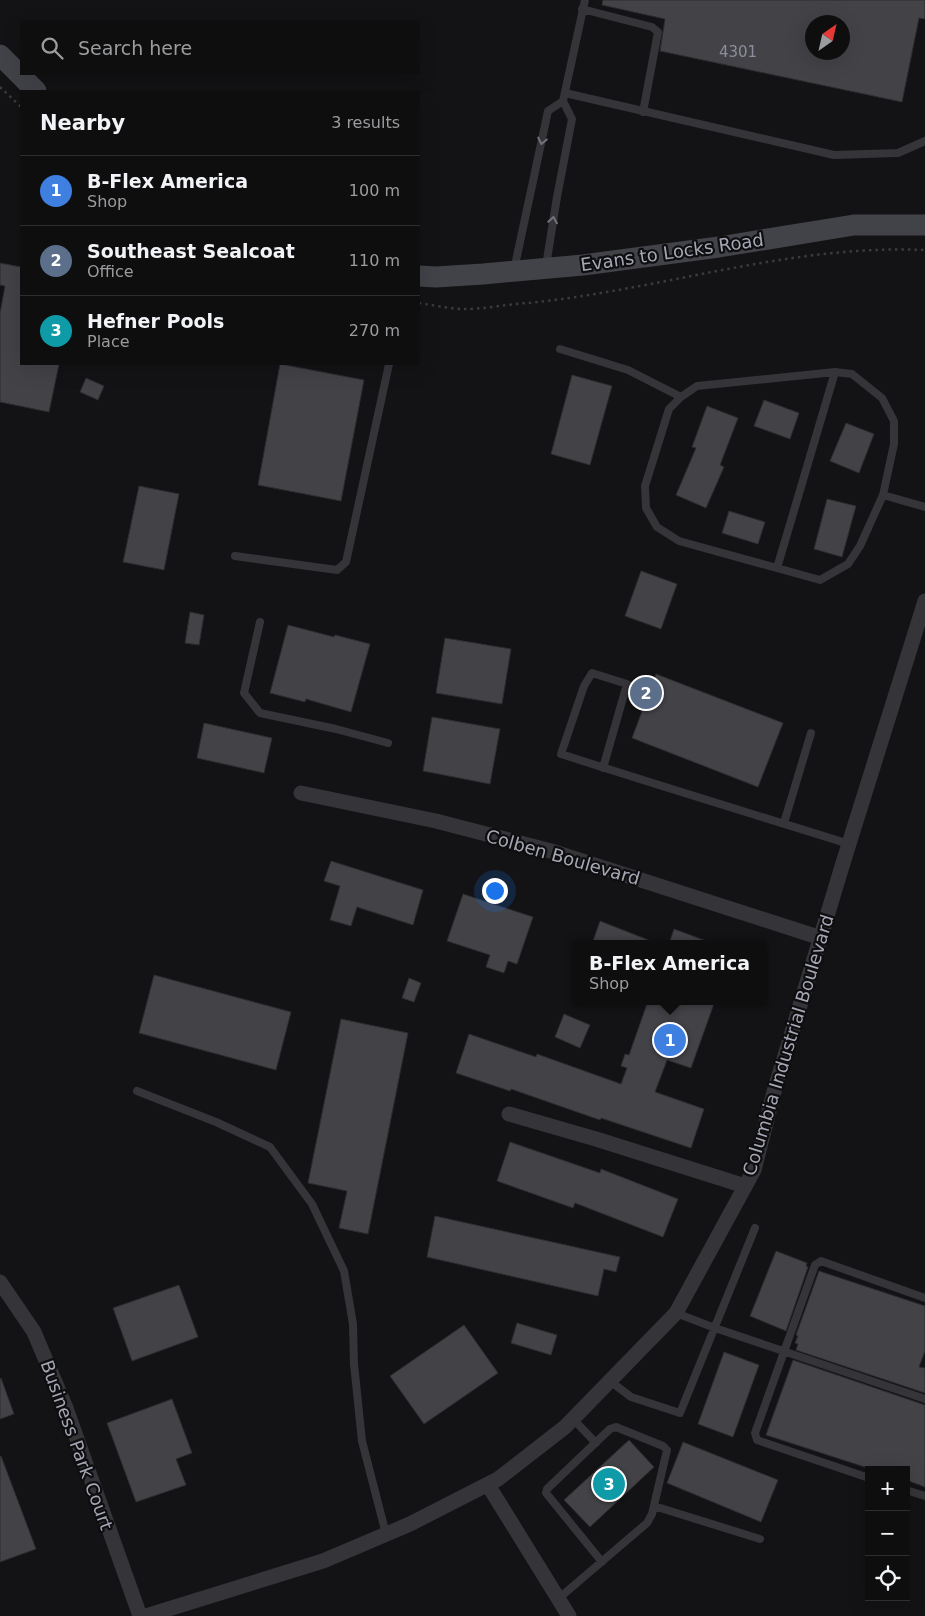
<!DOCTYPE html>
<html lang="en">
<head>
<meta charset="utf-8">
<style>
	body { margin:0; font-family:"DejaVu Sans",sans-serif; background:#171718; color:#f1f3f6 }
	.controls { position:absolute; right:15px; bottom:15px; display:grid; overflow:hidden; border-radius:0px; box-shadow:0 5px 20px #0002 }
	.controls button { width:45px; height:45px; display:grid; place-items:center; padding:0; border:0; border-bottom:1px solid #2e2e2f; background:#0e0e0f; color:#f1f3f6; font:25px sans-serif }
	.compass { position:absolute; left:805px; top:15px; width:45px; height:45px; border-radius:50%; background:#0e0e0f; box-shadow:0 5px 20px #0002; rotate:34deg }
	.you { position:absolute; left:494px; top:890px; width:18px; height:18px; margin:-12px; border:4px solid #fff; border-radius:50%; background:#1a73e8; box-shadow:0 0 0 8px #1a73e833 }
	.badge { display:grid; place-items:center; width:32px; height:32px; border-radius:50%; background:#e7c737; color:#fff; font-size:16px; font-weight:700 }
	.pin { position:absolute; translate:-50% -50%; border:2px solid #fff; box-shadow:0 1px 5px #0006 }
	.popup { position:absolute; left:572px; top:940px; width:195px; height:65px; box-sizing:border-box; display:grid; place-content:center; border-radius:0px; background:#0e0e0f; filter:drop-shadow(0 1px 4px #0005); font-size:16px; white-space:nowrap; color:#9b9c9e }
	.popup b { font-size:19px; color:#f1f3f6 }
	.popup::after { content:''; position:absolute; left:50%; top:100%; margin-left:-10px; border:10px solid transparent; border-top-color:#0e0e0f }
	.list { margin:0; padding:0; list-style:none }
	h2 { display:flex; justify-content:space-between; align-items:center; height:65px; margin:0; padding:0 20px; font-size:21px }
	h2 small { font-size:16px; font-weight:400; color:#9b9c9e }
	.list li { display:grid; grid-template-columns:32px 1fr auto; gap:15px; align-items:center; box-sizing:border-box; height:70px; padding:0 20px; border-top:1px solid #2e2e2f }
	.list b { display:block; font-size:19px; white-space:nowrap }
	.list p { margin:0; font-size:16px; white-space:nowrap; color:#9b9c9e }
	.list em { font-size:16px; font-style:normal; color:#9b9c9e }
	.icon { flex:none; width:28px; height:28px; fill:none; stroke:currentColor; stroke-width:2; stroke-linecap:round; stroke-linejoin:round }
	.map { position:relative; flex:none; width:925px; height:1616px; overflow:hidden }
	.search { position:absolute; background:#0e0e0f; box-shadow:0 5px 20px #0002; left:20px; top:20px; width:400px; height:55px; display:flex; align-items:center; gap:12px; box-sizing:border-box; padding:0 18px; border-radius:0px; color:#9b9c9e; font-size:19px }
	.panel { position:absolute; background:#0e0e0f; box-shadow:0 5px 20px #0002; left:20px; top:90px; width:400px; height:275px; border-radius:0px }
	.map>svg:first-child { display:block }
	.building { fill:#424247; stroke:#2d2d30; fill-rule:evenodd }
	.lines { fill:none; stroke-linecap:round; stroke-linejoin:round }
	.path { stroke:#3a3a40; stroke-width:2.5; stroke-dasharray:2.5 4; stroke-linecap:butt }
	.lane { stroke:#343439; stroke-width:8 }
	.street { stroke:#343439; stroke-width:15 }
	.secondary { stroke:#424249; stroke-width:21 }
	.oneway { stroke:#72737d }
	.labels { text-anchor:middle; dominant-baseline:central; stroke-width:4.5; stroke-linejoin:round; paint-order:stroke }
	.number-label { font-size:15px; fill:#8c8e99 }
	.street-label { font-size:18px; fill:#a5a7b4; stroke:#0e0d0f }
</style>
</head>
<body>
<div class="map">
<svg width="925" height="1616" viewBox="0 0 925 1616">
	<rect width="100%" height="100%" fill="#131214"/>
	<path class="building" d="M603,0H925V19L919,18L902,102L660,51L665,19L602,5ZM812,22H842V52H812Z
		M0,263L21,267V364H59L49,412L0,402V313L5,286L0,285Z
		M280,364L364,380L341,501L258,485Z
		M572,375L612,386L590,465L551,454Z
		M86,378L104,386L98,400L80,392Z
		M764,400L799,413L790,439L754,426Z
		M707,406L738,418L720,465L724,467L706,508L676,495L696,448L692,447Z
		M846,423L874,434L859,473L830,461Z
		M139,486L179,494L164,570L123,562Z
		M827,499L856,506L842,557L814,549Z
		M729,511L765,522L758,544L722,533Z
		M641,571L677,584L661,629L625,616Z
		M190,612L204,615L199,645L185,643Z
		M288,625L334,637L335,635L370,644L351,712L306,699L305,702L270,693Z
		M445,638L511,649L502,704L436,693Z
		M656,674L783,723L758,787L632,738Z
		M432,717L500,729L490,784L423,771Z
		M204,723L272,738L264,773L197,758Z
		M331,861L423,890L413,925L357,907L351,926L330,920L340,886L324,881Z
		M463,894L533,917L517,964L508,961L504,973L486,967L490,955L447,941Z
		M600,921L656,943V944H592Z
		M674,929L709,942V944H669Z
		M154,975L291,1012L276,1070L139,1033Z
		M409,978L421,983L414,1002L402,998Z
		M648,1001H715L691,1068L667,1060L655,1092L704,1109L691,1148L601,1118L600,1120L511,1089L510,1091L456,1073L469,1034L536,1057L537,1054L621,1084L627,1068L621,1066L625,1054L629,1055Z
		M564,1014L590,1025L580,1048L555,1037Z
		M341,1019L408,1033L368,1234L339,1228L347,1191L308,1183Z
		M510,1142L600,1173L601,1169L678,1199L663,1237L575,1203L573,1208L497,1181Z
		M435,1216L620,1257L616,1272L604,1269L598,1296L427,1257Z
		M776,1251L807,1263L806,1266L808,1267L786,1331L750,1316Z
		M819,1271L925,1306V1351L919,1367L925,1368V1393L796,1350L798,1344L795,1343L798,1336L796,1335Z
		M179,1285L198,1337L132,1361L113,1308Z
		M517,1323L557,1335L551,1355L511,1343Z
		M464,1325L498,1373L424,1424L390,1376Z
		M724,1352L759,1365L733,1437L698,1424Z
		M793,1360L925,1405V1487L906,1480V1470H874L766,1435Z
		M1,1378L14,1414L0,1419V1379Z
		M172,1399L192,1453L176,1459L186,1485L136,1502L107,1423Z
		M629,1440L654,1467L590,1527L564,1500Z
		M683,1442L778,1480L761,1522L667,1483Z
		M1,1456L36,1549L0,1562V1457Z"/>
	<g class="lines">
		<path class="path" d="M0,87L21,107
			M419,303C432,305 446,308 460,309C481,310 506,304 528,303C661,290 790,244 925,250"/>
		<path class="lane" d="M582,9L652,27L658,32L643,112
			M565,93L834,155L898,153L925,141
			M546,266L557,197L572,119L563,101L585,0
			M514,270L548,111L563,101
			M560,349L628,370L681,397
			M835,372L852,374L882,398L894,421V444L883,495L860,546L848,564L820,580L679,541L657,527L646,508L645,486L669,409L681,397L697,386Z
			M883,495L925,507
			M235,556L337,570L346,562L389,364
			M777,568L835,372
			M260,622L244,693L260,713L336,729L388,743
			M603,768L627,684L592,673L584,686L561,754C657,785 753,814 849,844
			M784,823L811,733
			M137,1091L216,1122L270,1147L312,1204L344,1271L353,1324L354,1364L362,1441L386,1534
			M676,1313L715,1328L925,1399
			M610,1381L631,1397L680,1413L755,1228
			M573,1419L596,1443
			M869,1478L757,1440L755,1433L815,1265L821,1261L925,1298
			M906,1490L925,1496
			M654,1506L760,1539
			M558,1599L647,1523L652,1514L667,1450L663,1446L616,1427L610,1429L547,1489L546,1493L602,1562"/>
		<path class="street" d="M301,793L436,821L551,851L821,938
			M509,1114L596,1139L745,1186
			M0,1282L34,1332L66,1408L140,1616
			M488,1485L569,1616
			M146,1616L323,1561L410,1524L498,1479L565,1427L676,1313L754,1170L774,1092L843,863L925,601"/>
		<path class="secondary" d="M0,55L36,91
			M419,276L436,277L483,274L583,265L719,247L854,225H925"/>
	</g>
	<defs><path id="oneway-chevron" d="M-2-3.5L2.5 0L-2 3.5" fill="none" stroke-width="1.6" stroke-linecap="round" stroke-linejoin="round" transform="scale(1.25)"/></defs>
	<g class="oneway">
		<use href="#oneway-chevron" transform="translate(542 141) rotate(102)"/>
		<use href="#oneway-chevron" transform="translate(553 220) rotate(-81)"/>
	</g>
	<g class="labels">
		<g class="number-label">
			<text x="738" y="52">4301</text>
		</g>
		<g class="street-label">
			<text transform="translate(672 252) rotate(-8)">Evans to Locks Road</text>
			<text transform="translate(563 857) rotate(16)">Colben Boulevard</text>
			<text transform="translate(788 1045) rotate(-73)">Columbia Industrial Boulevard</text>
			<text transform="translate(77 1445) rotate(70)">Business Park Court</text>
		</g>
	</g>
</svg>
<div class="controls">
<button>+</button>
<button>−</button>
<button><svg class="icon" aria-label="locate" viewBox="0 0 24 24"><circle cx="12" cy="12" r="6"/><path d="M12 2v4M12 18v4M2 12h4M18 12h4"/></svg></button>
</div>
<svg class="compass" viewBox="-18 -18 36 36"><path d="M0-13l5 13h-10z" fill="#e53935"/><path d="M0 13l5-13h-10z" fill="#9b9c9e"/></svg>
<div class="you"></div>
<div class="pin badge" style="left:670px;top:1040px;background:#3f7fe0">1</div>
<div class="popup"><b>B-Flex America</b>Shop</div>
<div class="pin badge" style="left:646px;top:693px;background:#5c6f8a">2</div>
<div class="pin badge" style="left:609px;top:1484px;background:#0f9aa8">3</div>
<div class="search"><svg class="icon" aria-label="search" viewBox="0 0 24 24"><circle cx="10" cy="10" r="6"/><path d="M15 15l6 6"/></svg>Search here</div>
<section class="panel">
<h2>Nearby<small>3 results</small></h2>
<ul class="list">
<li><span class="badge" style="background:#3f7fe0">1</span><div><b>B-Flex America</b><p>Shop</p></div><em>100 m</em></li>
<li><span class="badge" style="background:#5c6f8a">2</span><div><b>Southeast Sealcoat</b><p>Office</p></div><em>110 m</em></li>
<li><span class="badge" style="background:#0f9aa8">3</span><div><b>Hefner Pools</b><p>Place</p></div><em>270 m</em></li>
</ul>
</section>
</div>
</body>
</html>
